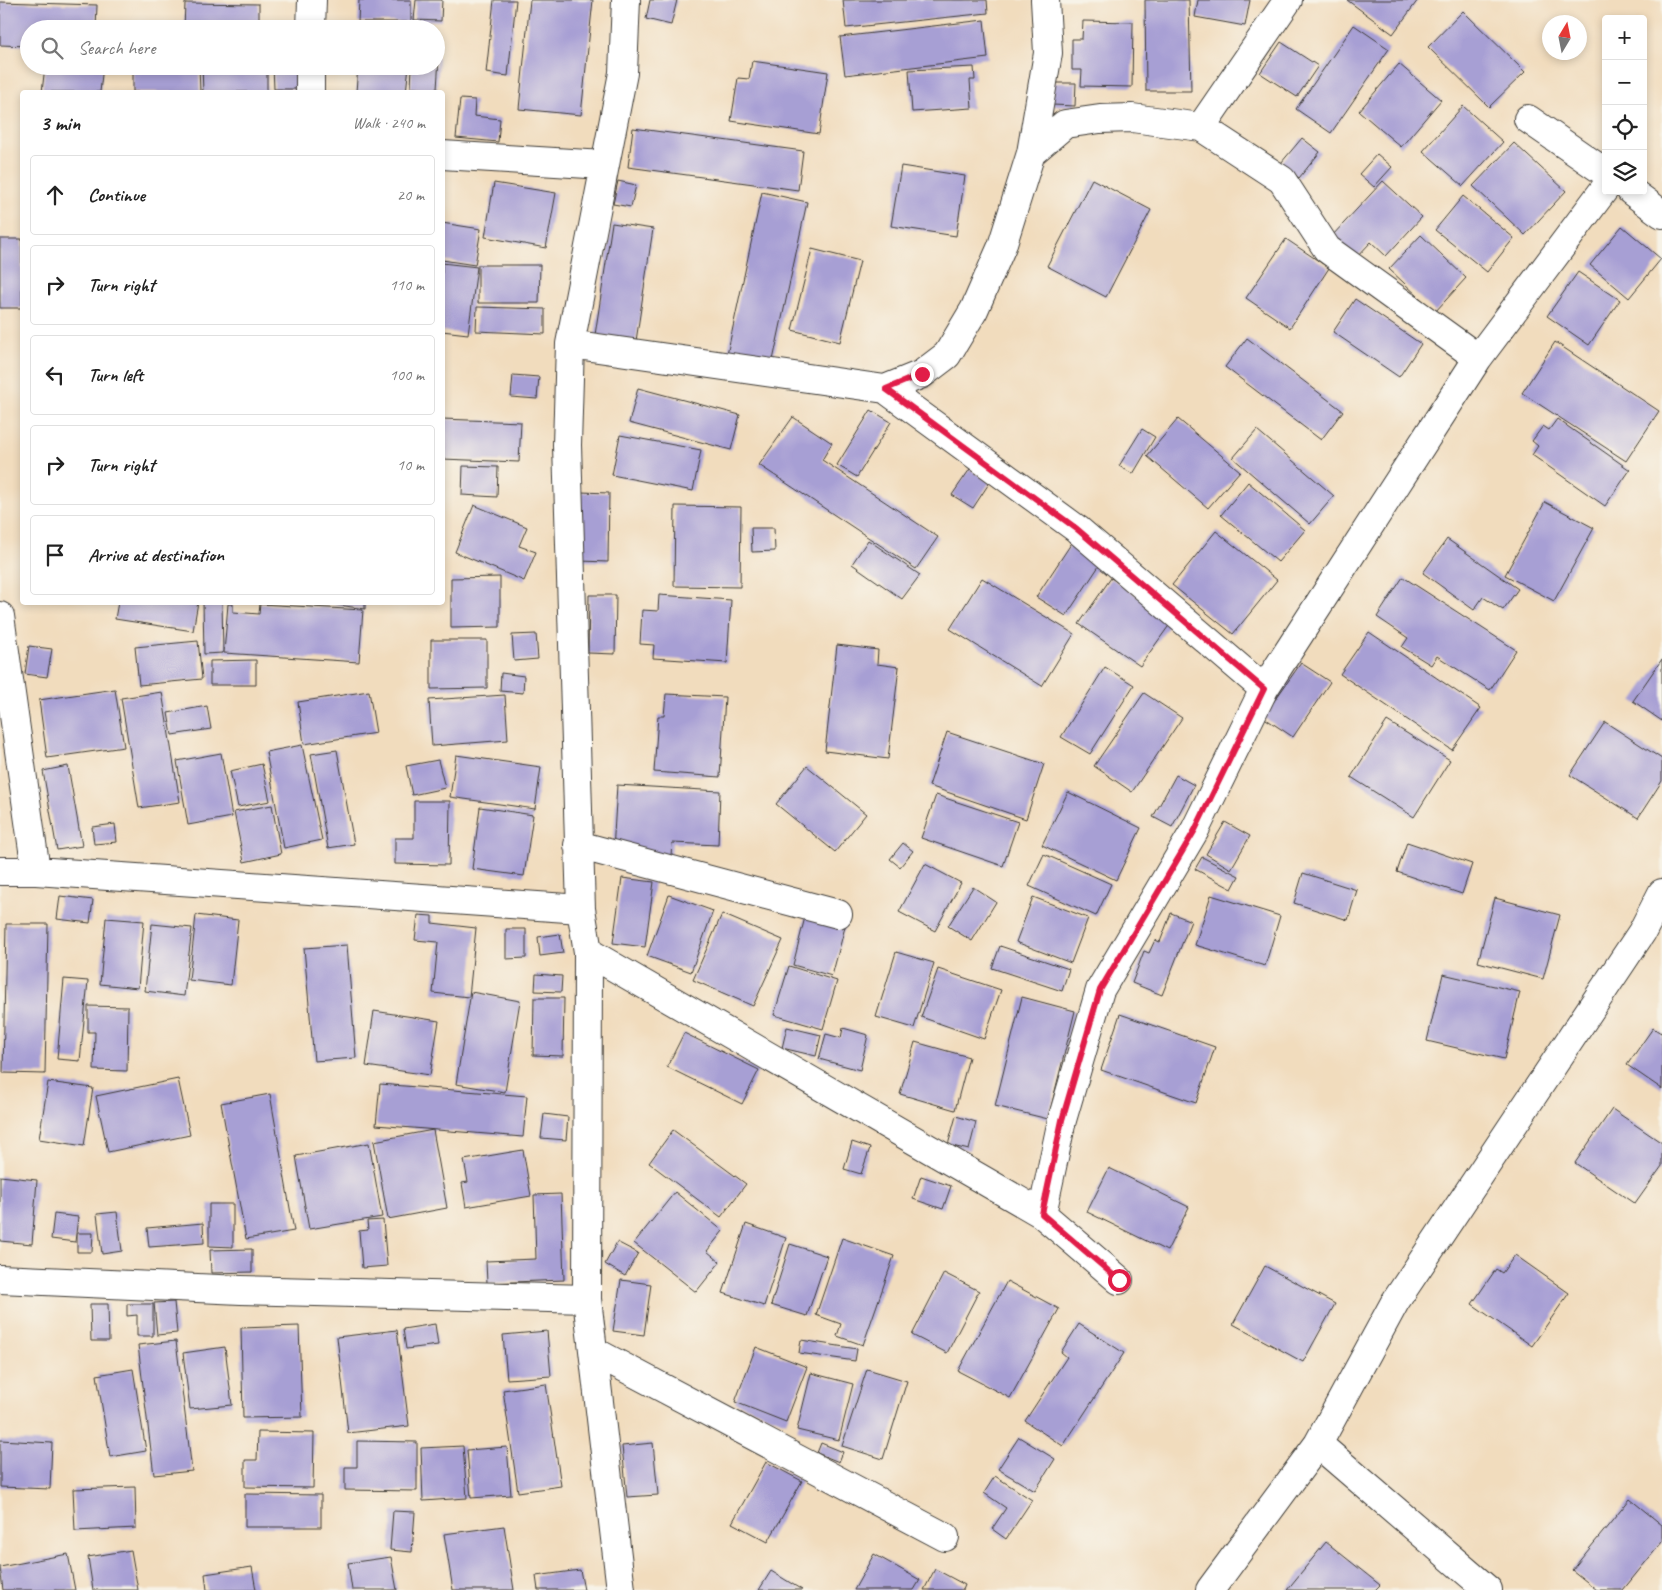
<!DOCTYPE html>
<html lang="en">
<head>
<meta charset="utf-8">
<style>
	body { margin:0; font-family:Caveat,sans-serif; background:#f2f2f2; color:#222 }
	.controls { position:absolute; right:15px; top:15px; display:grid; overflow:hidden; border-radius:5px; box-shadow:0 2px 8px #0003 }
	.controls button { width:45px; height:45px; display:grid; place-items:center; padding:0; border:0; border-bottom:1px solid #e0e0e0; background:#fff; color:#222; font:25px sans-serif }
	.compass { position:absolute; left:1542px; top:15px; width:45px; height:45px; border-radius:50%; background:#fff; box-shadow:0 2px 8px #0003; rotate:10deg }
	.stop { position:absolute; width:15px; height:15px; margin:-11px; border:4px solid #e11d48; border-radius:50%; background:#fff }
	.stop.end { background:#e11d48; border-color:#fff; box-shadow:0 1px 5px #0008 }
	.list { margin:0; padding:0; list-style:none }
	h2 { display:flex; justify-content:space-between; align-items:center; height:65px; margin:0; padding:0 20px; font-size:21px }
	h2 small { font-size:16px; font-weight:400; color:#767676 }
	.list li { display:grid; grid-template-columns:32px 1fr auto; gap:15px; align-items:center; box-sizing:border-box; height:80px; margin:0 10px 10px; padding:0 10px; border:1px solid #e0e0e0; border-radius:5px }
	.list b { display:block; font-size:19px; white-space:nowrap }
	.list em { font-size:16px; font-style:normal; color:#767676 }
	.icon { flex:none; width:28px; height:28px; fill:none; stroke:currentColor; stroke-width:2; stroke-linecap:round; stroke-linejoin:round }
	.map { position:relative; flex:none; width:1662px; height:1590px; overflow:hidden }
	.search { position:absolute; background:#fff; box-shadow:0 2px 8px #0003; left:20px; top:20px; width:425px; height:55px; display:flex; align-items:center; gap:12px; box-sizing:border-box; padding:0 18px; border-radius:28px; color:#767676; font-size:19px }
	.panel { position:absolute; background:#fff; box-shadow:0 2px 8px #0003; left:20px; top:90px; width:425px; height:515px; border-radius:5px }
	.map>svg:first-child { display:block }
	.building { fill:#a79fd4 }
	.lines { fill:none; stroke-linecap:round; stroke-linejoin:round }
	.minor-casing { stroke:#3c3934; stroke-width:30 }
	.minor { stroke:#fff; stroke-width:28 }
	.route { stroke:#e11d48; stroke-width:6 }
</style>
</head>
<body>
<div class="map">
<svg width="1662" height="1590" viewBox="0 0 1662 1590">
	<rect width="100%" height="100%" fill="#f7f3e8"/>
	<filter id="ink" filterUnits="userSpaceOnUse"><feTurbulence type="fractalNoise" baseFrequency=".02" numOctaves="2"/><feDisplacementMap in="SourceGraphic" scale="10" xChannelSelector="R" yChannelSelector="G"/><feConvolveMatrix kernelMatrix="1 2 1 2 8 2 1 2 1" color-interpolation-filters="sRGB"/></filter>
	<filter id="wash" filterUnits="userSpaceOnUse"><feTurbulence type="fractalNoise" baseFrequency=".0096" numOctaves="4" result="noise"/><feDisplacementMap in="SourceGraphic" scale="20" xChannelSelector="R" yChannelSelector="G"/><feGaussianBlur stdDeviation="1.12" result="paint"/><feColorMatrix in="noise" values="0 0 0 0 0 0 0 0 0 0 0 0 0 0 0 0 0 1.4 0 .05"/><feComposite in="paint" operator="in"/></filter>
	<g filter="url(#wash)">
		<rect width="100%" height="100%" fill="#f1dcbd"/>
		<g id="blocks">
			<path class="building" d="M359,0H411V22H358Z
				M416,0H442L441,21L414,20Z
				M494,0H516L508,76L486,73Z
				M530,0H593L581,115L519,109Z
				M650,0H677L671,25L646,19Z
				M843,0H987L988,13L846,28Z
				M1145,0H1189L1191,91H1146Z
				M1198,0H1250L1245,26L1195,17Z
				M1347,0H1418L1393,34Z
				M0,2L97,5L96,29H29V46L0,45Z
				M185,3L259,4V29H184Z
				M1463,11L1525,72L1489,107L1428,47Z
				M984,20L988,58L845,75L840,37Z
				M1083,21L1133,22L1132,87L1081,86L1082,70H1072V39H1082Z
				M1354,25L1389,49L1331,133L1296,109Z
				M1281,42L1318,66L1297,97L1260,73Z
				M436,58H439L437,89L411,88L412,66H436Z
				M752,61L828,72L819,134L731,121L738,78L749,79Z
				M1399,64L1441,100L1401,147L1359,111Z
				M45,66H103L100,92H42Z
				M133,66H199L200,92H133Z
				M202,66H267V92H203Z
				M273,66H296L297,89H274Z
				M358,66H409L406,92H356Z
				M974,67L975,80H970L972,108L912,112L909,70Z
				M1053,83H1076L1075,106L1052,105Z
				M460,99L475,100L474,116L500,119L498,142L456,138Z
				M1463,106L1503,142L1463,186L1423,151Z
				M633,128L803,151L798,190L628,167Z
				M1302,138L1320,152L1299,178L1281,163Z
				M1514,143L1566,191L1525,235L1473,186Z
				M1377,154L1392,167L1374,187L1359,174Z
				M901,166L965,176L956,236L891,226Z
				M1092,179L1151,210L1106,297L1047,266Z
				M618,181L636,185L631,207L613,204Z
				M1383,181L1422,217L1386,256L1371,242L1355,259L1331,237Z
				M494,183L556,193L546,248L485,237Z
				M762,192L807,202L772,365L727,355Z
				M1463,196L1514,238L1487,272L1435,230Z
				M442,223L481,229L475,265L442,260Z
				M612,223L653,229L636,341L595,335Z
				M1622,226L1661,259L1629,298L1590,265Z
				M1421,235L1466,278L1435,312L1389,269Z
				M0,239H22V308H0Z
				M1286,239L1329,268L1290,328L1246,298Z
				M812,249L860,261L840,342L792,330Z
				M442,263L477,267L468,334L442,331Z
				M478,265H540L539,303H478Z
				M1578,272L1620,300L1589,345L1547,316Z
				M1355,299L1421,344L1399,377L1333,332Z
				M477,307L545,309V334L476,331Z
				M1247,338L1343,411L1321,440L1225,367Z
				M1555,342L1659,411L1626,461L1522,393Z
				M513,375L539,377L537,399L511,397Z
				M638,388L740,415L731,450L629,423Z
				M871,410L891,422L857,477L837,465Z
				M793,417L832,443L822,460L938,537L916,569L759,465Z
				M442,419L521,422L519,462L442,459Z
				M1178,419L1240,471L1208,508L1147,456Z
				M1557,419L1630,470L1605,506L1532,455L1538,446L1532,441L1543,426L1549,430Z
				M1142,429L1155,437L1133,474L1119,466Z
				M1257,430L1334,496L1310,524L1233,458Z
				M620,435L701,450L693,491L612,475Z
				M463,466L498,467L497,497L462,495Z
				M970,469L990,482L973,508L952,495Z
				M1248,482L1305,530L1278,562L1221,515Z
				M581,492L609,493L608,562L580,561Z
				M1545,502L1594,528L1554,601L1505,575Z
				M474,505L527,527L519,546L536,552L524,581L455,552Z
				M675,506L741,507L740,587L674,586Z
				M751,528H774L775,551L752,552Z
				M1216,531L1277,580L1233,634L1172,585Z
				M1447,539L1518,589L1503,610L1483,597L1474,610L1423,573Z
				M868,540L920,575L902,599L852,564Z
				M1073,541L1103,560L1066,616L1036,597Z
				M500,577V627L451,628V578Z
				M1403,577L1516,650L1490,690L1437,656L1431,665L1402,647L1408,638L1377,617Z
				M982,578L1074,634L1042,686L950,629Z
				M1111,578L1173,620L1140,666L1079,624Z
				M589,595H616L615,654L588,653Z
				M659,595L731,600L727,663L653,658L654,645L640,644L642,610L658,611Z
				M118,602H198L193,631L115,619Z
				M203,602H222L223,653L204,654Z
				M319,602H365V609Z
				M228,604H233V612L259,614L260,604L363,610L359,662L224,653Z
				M1369,632L1481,708L1452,750L1340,674Z
				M536,634L538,659L514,661L512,635Z
				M431,640H487V688L431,689Z
				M198,641L202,679L139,685L135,647Z
				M837,645L878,650L877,664L899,667L888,759L825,751Z
				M29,646L52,649L47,677L25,674Z
				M1662,659V721L1633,701Z
				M256,660V685H210V661Z
				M1301,663L1330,682L1293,737L1263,717Z
				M1105,667L1134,685L1090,754L1061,737Z
				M501,673L524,676L523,693L500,691Z
				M115,689L124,747L47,758L39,700Z
				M369,691L376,733L304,744L298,702Z
				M162,692L180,802L139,808L121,698Z
				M1144,693L1182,718L1132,792L1094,766Z
				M666,694L725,697L720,777L654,772L658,716H664Z
				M505,695L508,740L432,746L429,700Z
				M207,706L211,729L172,735L168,713Z
				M1387,721L1450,760L1414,817L1351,777Z
				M1605,722L1662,759V781L1638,818L1570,775Z
				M947,732L1044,764L1026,819L929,786Z
				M302,745L322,840L284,848L266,752Z
				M337,750L354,844L328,848L311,754Z
				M221,753L232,817L188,825L177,761Z
				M456,755L541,767L535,809L450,797Z
				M438,760L445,788L412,795L406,766Z
				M262,764L270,801L238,807L230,771Z
				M68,766L82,846L57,850L43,771Z
				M807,766L866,814L835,852L776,804Z
				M1176,775L1194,785L1172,827L1153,817Z
				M617,785L720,791L718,845L672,843L671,855L613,851Z
				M1068,792L1141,828L1116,880L1042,845Z
				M936,795L1018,822L1003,866L921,838Z
				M414,801H450L449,865L395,864V838H414Z
				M272,805L281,854L244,862L234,812Z
				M480,807L533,815L524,876L472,869Z
				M1225,822L1250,836L1231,869L1206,854Z
				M115,824L117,842L94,844L92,827Z
				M1407,842L1472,864L1462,894L1397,872Z
				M903,843L913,851L900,867L890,859Z
				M1044,854L1111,884L1096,916L1029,886Z
				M1202,857L1239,876L1232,889L1195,869Z
				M925,864L961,883L935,931L899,912Z
				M1303,873L1357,890L1348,920L1294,903Z
				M622,878L654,882L645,947L613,943Z
				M973,887L996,902L972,941L948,926Z
				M669,895L713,911L691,972L647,956Z
				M1211,895L1280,916L1265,966L1195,945Z
				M60,896L93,900L90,923L57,919Z
				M1033,897L1088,918L1071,963L1016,942Z
				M1495,898L1560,915L1543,979L1478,962Z
				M1171,913L1191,921L1162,995L1132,983L1144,951L1149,953L1155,940L1160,942Z
				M722,914L783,940L753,1006L693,980Z
				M196,915L238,920L231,985L189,980Z
				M418,915L432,916V923L476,928L469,997L433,993L438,942L415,940Z
				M805,917L845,927L832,976L793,965Z
				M106,918L144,921L138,988L100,984Z
				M6,924H48L45,1074L3,1073Z
				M152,924L192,928L184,996L145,991Z
				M506,929H526V958L506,959Z
				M560,934L563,953L540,956L538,937Z
				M347,945L356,1058L314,1061L304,948Z
				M1000,946L1069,969L1062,991L992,968Z
				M896,952L934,963L914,1028L876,1017Z
				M789,966L837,981L823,1029L774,1015Z
				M938,969L1001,990L984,1039L921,1017Z
				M536,974L562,976L561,992L535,991Z
				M1443,974L1520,992L1504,1059L1427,1041Z
				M64,979L88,981L80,1061L57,1059Z
				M471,992L520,1001L505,1092L456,1084Z
				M1022,997L1075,1011L1048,1119L995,1106Z
				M534,998H564L563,1056L533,1055Z
				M88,1006L128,1007L127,1071L94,1070L95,1032H88Z
				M374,1011L439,1021L430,1075L366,1066Z
				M1120,1014L1215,1047L1196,1103L1101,1070Z
				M787,1027L821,1035L816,1056L782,1048Z
				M843,1028L868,1035L860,1070L819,1059L826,1034L841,1038Z
				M1653,1028L1661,1033L1662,1031V1089L1627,1065Z
				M684,1033L759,1070L742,1104L667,1067Z
				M915,1042L969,1057L955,1110L900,1094Z
				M178,1079L190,1135L108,1152L96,1096Z
				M48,1082L93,1088L84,1146L39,1139Z
				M380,1084L527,1096L523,1137L376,1125Z
				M270,1094L294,1231L246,1239L221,1103Z
				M1612,1109L1662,1143V1166L1635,1204L1575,1163Z
				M544,1114L568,1117L566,1140L541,1138Z
				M956,1116L976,1122L969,1150L948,1145Z
				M433,1130L447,1208L388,1219L374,1141Z
				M673,1130L746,1184L721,1217L649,1163Z
				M852,1142L870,1148L861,1174L844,1169Z
				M369,1143L382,1217L309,1229L296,1156Z
				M523,1150L531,1196L466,1207L462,1183L468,1182L464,1160Z
				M1109,1168L1189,1207L1167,1251L1087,1212Z
				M0,1176L37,1180L32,1244L0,1241Z
				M921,1176L951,1186L943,1209L913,1199Z
				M675,1192L723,1231L707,1251L720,1262L696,1292L634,1243Z
				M561,1194L564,1280L487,1283L486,1261L536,1259L534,1195Z
				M209,1204H233V1247L209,1246Z
				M117,1212L122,1251L102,1254L97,1214Z
				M54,1214L78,1217L75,1242L51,1239Z
				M383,1220L387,1266L362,1268L359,1231L368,1230L367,1221Z
				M203,1223L204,1243L149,1247L147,1228Z
				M746,1224L786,1238L764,1306L723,1293Z
				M77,1233H93L92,1252H77Z
				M842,1238L894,1256L863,1345L837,1336L841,1324L816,1315Z
				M617,1242L638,1253L625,1276L605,1264Z
				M790,1244L827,1256L807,1316L771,1305Z
				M252,1249V1272L211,1273L210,1250Z
				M1515,1255L1569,1293L1532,1346L1472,1304L1496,1269L1502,1273Z
				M1265,1266L1335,1304L1303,1362L1233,1324Z
				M944,1273L979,1291L947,1353L912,1335Z
				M621,1280L651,1284L644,1335L613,1331Z
				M1007,1281L1059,1309L1010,1398L958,1371Z
				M174,1302L177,1333L157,1335L154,1303Z
				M90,1304H108L109,1341H91Z
				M127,1304H153V1336H137V1315L127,1316Z
				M435,1324L438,1345L406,1349L403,1329Z
				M1079,1324L1124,1353L1063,1446L1025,1421L1067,1357L1061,1352Z
				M299,1326L302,1417L243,1418L241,1328Z
				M397,1330L409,1426L348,1433L337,1337Z
				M547,1331L551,1376L507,1379L503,1335Z
				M801,1340L857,1349L855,1361L799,1353Z
				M176,1341L192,1471L154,1475L138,1345Z
				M225,1347L232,1405L190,1409L183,1353Z
				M756,1347L807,1367L786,1422L735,1402Z
				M133,1369L146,1451L110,1457L97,1375Z
				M867,1369L907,1381L883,1459L842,1446Z
				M811,1373L853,1384L839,1440L797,1430Z
				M546,1384L561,1486L518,1492L503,1390Z
				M258,1432L314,1433L313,1488L245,1487V1460H257Z
				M1019,1437L1055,1459L1035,1491L998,1469Z
				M0,1440L52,1443L50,1489L0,1487Z
				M357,1441L417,1442V1491L345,1490V1467H357Z
				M653,1443L658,1495L627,1497L622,1446Z
				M821,1443L843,1452L839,1462L817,1453Z
				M463,1446L467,1498L423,1501L421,1448Z
				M507,1447L511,1495L471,1498L467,1450Z
				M766,1462L802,1481L768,1542L732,1523Z
				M995,1476L1032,1500L1006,1539L992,1529L1006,1508L984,1493Z
				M135,1487L136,1528L75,1531L73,1489Z
				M245,1494L321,1495V1527H245Z
				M1630,1499L1662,1525V1542L1623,1590H1597L1572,1570Z
				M393,1511L415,1512L412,1552L390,1550Z
				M504,1526L514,1590H453L444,1534Z
				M1326,1542L1380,1585L1375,1590H1287Z
				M131,1550L138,1590H93L88,1557Z
				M68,1554L75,1590H3L0,1567Z
				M874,1554L920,1580L914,1590H854Z
				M391,1557L397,1590H352L348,1563Z
				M252,1567L256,1590H207L205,1574Z
				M935,1569L965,1585L963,1590H924Z
				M580,1570L584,1590H538L536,1576Z
				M771,1571L802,1590H759Z"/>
		</g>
	</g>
	<g filter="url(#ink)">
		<use href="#blocks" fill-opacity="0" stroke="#3c3934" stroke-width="1"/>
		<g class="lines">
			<g class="minor-casing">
				<path id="minor" d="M311,29L312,0
					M310,92V66
					M1528,119L1606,173
					M1201,127L1288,0
					M1031,153L1048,53L1045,0
					M442,155L604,165
					M1631,191L1662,214
					M570,344L885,389L1077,529L1264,689
					M885,389L922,374L947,355L974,310L1002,246L1031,153L1065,124L1100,119L1132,118L1201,127L1282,180L1327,249L1478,358
					M0,616L36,871
					M578,845L838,914
					M0,871H36L581,909
					M588,952L1042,1214L1119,1280
					M1042,1214L1062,1120L1100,990L1195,830L1264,689L1478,358L1606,187
					M0,1279L241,1290L587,1299
					M595,1352L945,1537
					M1318,1444L1488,1590
					M621,1590L587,1299L588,952L581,909L567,445L570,344L623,73L626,0
					M1210,1590L1318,1444L1395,1302L1642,932L1662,893"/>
			</g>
			<use href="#minor" class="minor"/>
		</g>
	</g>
	<g class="lines" filter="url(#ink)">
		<path class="route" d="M922,374L886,389L1077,529L1264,689L1195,830L1100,990L1062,1120L1042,1214L1119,1280"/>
	</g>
</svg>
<div class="controls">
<button>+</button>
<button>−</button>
<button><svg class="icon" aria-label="locate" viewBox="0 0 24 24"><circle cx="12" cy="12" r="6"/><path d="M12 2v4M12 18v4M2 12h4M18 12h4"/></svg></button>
<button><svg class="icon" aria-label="layers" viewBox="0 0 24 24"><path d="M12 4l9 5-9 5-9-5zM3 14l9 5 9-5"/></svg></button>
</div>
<svg class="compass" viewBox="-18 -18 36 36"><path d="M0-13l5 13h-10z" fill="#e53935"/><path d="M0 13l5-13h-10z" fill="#767676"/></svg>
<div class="stop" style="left:1119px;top:1280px"></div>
<div class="stop end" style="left:922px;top:374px"></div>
<div class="search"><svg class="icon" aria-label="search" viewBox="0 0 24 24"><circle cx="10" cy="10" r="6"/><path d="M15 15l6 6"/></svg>Search here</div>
<section class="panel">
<h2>3 min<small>Walk · 240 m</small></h2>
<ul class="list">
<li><svg class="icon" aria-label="ahead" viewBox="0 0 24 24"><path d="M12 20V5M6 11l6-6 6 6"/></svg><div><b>Continue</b></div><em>20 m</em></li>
<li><svg class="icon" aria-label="right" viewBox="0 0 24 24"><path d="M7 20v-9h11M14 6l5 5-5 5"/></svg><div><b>Turn right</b></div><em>110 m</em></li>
<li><svg class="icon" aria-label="left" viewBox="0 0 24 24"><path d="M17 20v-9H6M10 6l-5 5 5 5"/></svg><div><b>Turn left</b></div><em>100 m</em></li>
<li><svg class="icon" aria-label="right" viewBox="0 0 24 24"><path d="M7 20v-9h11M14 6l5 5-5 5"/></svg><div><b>Turn right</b></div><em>10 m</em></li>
<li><svg class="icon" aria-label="arrive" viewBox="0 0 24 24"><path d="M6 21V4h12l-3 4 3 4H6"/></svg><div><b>Arrive at destination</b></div></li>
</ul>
</section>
</div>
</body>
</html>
